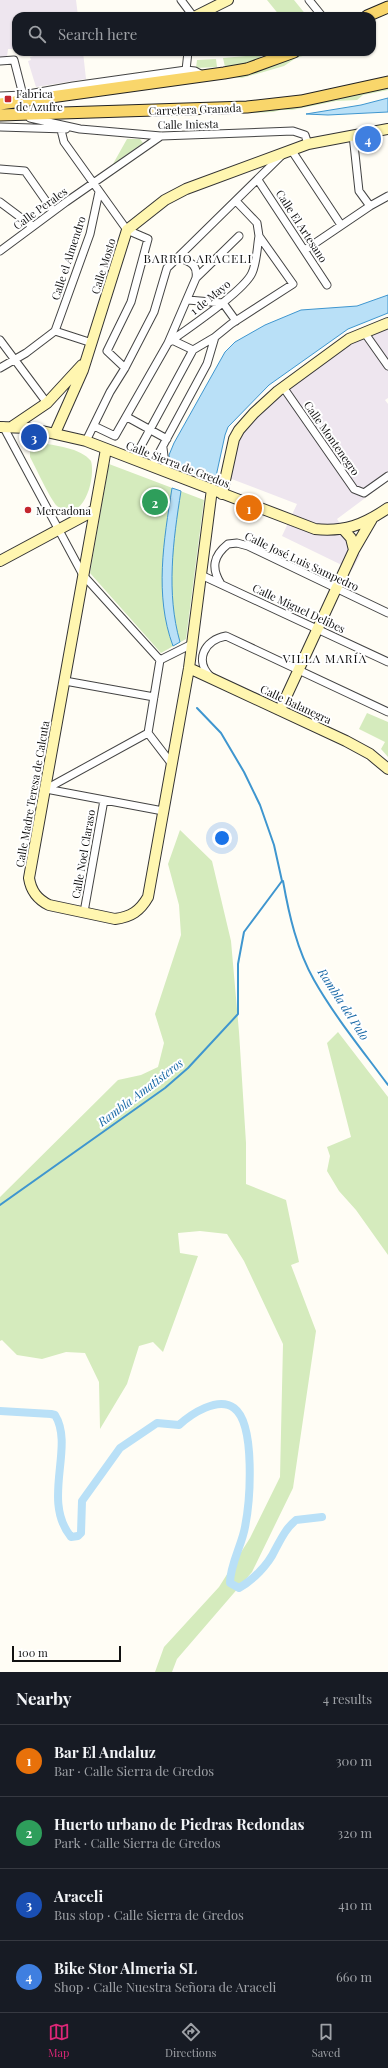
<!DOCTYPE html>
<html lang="en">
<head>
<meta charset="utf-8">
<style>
	body { margin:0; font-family:"Playfair Display",serif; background:#20242c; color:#f1f3f6 }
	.scale { position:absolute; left:12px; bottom:10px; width:109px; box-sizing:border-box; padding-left:4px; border:2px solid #111; border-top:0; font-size:11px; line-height:14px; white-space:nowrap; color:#111; -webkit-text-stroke:3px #fff; paint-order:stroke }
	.you { position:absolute; left:222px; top:838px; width:14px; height:14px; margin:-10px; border:3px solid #fff; border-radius:50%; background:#1a73e8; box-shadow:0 0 0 6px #1a73e833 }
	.badge { display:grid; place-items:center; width:26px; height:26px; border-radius:50%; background:#db2777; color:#fff; font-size:13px; font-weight:700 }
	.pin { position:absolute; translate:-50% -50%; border:2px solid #fff; box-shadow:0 1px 4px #0006 }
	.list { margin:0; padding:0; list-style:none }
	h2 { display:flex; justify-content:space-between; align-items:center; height:52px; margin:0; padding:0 16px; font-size:17px }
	h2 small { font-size:13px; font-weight:400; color:#9ea1a6 }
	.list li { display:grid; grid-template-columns:26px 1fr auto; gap:12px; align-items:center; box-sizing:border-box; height:72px; padding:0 16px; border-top:1px solid #363941 }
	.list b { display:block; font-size:15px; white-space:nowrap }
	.list p { margin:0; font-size:13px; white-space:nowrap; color:#9ea1a6 }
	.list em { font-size:13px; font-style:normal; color:#9ea1a6 }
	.icon { flex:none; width:22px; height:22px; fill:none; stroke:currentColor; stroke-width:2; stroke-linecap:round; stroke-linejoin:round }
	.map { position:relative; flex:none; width:388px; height:1672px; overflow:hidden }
	.search { position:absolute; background:#171b24; box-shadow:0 1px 3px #0004; left:12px; right:12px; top:12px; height:44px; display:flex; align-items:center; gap:10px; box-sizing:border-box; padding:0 14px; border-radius:12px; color:#9ea1a6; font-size:15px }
	.sheet { height:340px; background:#171b24 }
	nav { display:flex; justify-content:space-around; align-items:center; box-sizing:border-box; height:56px; border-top:1px solid #363941; background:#171b24; font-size:11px; color:#9ea1a6 }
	nav a { display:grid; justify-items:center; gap:2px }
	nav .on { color:#db2777 }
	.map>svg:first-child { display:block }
	.industrial { fill:#eee6ef }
	.green { fill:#d5ebbd }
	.water { fill:#b9e0f7; stroke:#3f96cf }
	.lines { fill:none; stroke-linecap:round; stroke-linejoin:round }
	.stream { stroke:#3f96cf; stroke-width:2 }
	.canal { stroke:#b9e0f7; stroke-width:8 }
	.street-casing { stroke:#444; stroke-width:9 }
	.secondary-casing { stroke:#333; stroke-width:12 }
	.primary-casing { stroke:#222; stroke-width:13 }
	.street { stroke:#fff; stroke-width:7 }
	.secondary { stroke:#fff6b0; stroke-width:10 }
	.primary { stroke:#f9d66b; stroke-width:11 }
	.poi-dot { fill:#c4262e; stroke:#fff; stroke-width:1.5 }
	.labels { text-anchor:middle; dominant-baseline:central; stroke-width:4; stroke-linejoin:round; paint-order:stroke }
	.poi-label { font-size:11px; fill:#111; stroke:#fff; text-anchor:start }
	.street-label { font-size:11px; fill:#111; stroke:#fff }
	.neighbourhood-label { font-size:12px; letter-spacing:1px; fill:#111; stroke:#fff }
	.water-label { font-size:12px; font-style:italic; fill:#1768a6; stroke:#fff }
</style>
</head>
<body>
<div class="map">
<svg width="388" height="1672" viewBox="0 0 388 1672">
	<rect width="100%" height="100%" fill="#fffdf5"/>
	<path class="industrial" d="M0,0H76L78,16H16V49H8L7,57H0Z
		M33,52H83L86,79L36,87L28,61L31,60L30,57L34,56Z
		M388,326V398L385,400L388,404V481L337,519L360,555L352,570L282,536L297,504L229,478L239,436L290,386L353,340Z"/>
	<path class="green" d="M267,0H294L307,16H280Z
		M261,52H266L252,64L225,67L223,58L246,56Z
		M306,52H311L306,55L296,58L284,66L267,71L242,78L231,77L268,68Z
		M216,59L217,67L196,68L197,60Z
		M388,87V90L363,95L357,100L336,101L292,110H281L273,112L253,113L252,111L322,102Z
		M127,139H140L143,143L113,164Z
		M39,443C54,445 81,448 91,461C96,478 83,527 57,506C50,499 36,468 30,457V450Z
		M109,464L204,500L186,639L161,653L90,573Z
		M367,713L388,722V757L381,749L385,742L359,729Z
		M180,830L212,861L231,941L239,1032L246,1143V1184L286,1200L299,1262L291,1265L316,1331L293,1488L252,1572L177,1659L172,1672H155L164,1647L219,1587L250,1538L280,1477L283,1344L244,1261L227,1234L200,1231L178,1233L180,1253L198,1256L163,1352L153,1342L139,1346L127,1384L100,1429L99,1382L85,1353L66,1352L42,1359L17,1355L2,1340L0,1341V1197L118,1080L141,1075L158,1067L164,1043L155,1014L181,935L179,905L168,864Z
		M338,1032L388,1097V1255L356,1210L339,1191L327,1171L330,1156L327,1147L351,1137L327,1043Z"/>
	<path class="water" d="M388,98V112L328,115L306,114L361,105Z
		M388,295V313L348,329L269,385L228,427L225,435L215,481L171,465L169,455L174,443L225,352L235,342L265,325L301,310L357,306Z
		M172,488L181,491C173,541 166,593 180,642L173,646C154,595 164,540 172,488Z"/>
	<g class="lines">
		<path class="stream" d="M283,881C289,915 297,950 314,980C335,1017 363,1051 388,1085
			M0,1205L165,1088L188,1068L238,1014V964L244,932L282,881L274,845L260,805L244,772L221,733L197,708"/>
		<path class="canal" d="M0,1411L51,1414L55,1415C75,1447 41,1500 71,1537L78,1536L81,1533L82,1501L120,1448L157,1423L179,1425C191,1414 218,1396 234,1408C256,1424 250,1502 245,1527C242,1545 230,1564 230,1583L239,1588C253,1580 268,1565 275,1550C281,1539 286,1528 296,1520L322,1517"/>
		<g class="street-casing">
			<path id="street" d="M181,0L193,16
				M309,0L322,16
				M0,61L14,60L23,95
				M186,70L188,52
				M0,96L23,95L73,86L186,70L195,71L204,76
				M30,118L80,129L161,136L293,131L305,135L308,144
				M0,127L66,129
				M61,130L64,142L127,230L148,239L131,302L107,351L125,368
				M353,135L359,191L370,206
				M292,151L341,225
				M0,169L25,171L53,211
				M258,180L327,285
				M0,202L32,226
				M305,250L370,206L388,196
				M0,251L66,202L161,136
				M196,278L239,236
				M188,300L223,303L236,321
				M55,331L90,234L99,192
				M55,331L92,343
				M364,332L388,366
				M0,340L47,403
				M172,340L193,350
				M168,343C187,329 244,291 252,273C257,262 257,247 259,236
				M0,368L26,353L55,331
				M283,387L354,489L364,493L388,476
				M127,417L167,439
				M3,426L83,575L160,660
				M94,426L115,436L168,343L196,278C198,264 190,262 178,257
				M86,441L110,392L125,368L154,312L167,268L282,155
				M163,448L166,472
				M134,459L193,350L215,337
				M152,466L207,364L215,337L231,324L293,284L259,236L257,223L236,201
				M201,575L388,662
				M221,584C211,568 213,556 228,544L237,543L248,546L388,613
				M211,677C194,661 204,640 226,636L388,712
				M65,681L154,697
				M171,763L148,733L160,660L192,644
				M46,789L163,811
				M46,789L148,733
				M84,912L104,800"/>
		</g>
		<g class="secondary-casing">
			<path id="secondary" d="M196,16L228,0
				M13,426L47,403L82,365
				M0,427L29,428L86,441L315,529C345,532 363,525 388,508
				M55,433L83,370L127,230L165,200L186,189L308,144L388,129
				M106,449L29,878C31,891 37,899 49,905L115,919C131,917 140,911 148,897L189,668L212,489
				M222,494L234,439L239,430L254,413L278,391L349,339L388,323
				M343,529L351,538L354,550L372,519
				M0,561L95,510
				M189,668L346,741L370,754L388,769
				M280,710L354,550"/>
		</g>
		<g class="primary-casing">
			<path id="primary" d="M367,16L388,7
				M0,104L224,73L247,69L294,52
				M0,115L247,107L301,101L388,82"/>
		</g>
		<use href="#street" class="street"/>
		<use href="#secondary" class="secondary"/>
		<use href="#primary" class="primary"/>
	</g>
	<g class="poi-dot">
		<rect x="4" y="95" width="8" height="8" rx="2"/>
		<circle cx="28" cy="510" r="4"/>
	</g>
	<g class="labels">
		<g class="poi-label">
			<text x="16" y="93">Fabrica<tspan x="16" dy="13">de Azufre</tspan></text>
			<text x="36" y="510">Mercadona</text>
		</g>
		<g class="street-label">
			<text transform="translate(195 109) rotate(-2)">Carretera Granada</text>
			<text transform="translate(188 124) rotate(-1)">Calle Iniesta</text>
			<text transform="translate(40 208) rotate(-36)">Calle Perales</text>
			<text transform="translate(302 226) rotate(57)">Calle El Artesano</text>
			<text transform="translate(68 258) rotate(-72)">Calle el Almendro</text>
			<text transform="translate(103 266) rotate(-73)">Calle Mosto</text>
			<text transform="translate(210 297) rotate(-39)">1 de Mayo</text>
			<text transform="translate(332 438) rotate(55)">Calle Montenegro</text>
			<text transform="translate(178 464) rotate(21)">Calle Sierra de Gredos</text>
			<text transform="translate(302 561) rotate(25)">Calle José Luis Sampedro</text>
			<text transform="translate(299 608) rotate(25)">Calle Miguel Delibes</text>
			<text transform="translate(296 704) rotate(25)">Calle Balanegra</text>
			<text transform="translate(32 794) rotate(-80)">Calle Madre Teresa de Calcuta</text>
			<text transform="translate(83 854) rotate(-80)">Calle Noel Claraso</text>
		</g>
		<g class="neighbourhood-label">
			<text x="198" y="258">BARRIO ARACELI</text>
			<text x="325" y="658">VILLA MARÍA</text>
		</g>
		<g class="water-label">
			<text transform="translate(344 1004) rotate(57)">Rambla del Palo</text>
			<text transform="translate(140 1092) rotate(-37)">Rambla Amatisteros</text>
		</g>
	</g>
</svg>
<div class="scale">100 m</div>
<div class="you"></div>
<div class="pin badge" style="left:249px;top:508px;background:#e8710a">1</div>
<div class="pin badge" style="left:155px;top:502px;background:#2e9e5b">2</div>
<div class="pin badge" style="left:34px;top:437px;background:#1a4fb4">3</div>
<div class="pin badge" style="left:368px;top:139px;background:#3f7fe0">4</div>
<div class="search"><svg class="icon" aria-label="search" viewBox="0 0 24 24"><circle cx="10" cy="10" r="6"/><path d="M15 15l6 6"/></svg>Search here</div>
</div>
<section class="sheet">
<h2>Nearby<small>4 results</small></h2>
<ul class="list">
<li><span class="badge" style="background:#e8710a">1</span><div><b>Bar El Andaluz</b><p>Bar · Calle Sierra de Gredos</p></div><em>300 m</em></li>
<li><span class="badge" style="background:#2e9e5b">2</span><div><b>Huerto urbano de Piedras Redondas</b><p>Park · Calle Sierra de Gredos</p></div><em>320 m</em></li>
<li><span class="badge" style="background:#1a4fb4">3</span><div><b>Araceli</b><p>Bus stop · Calle Sierra de Gredos</p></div><em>410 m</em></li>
<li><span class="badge" style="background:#3f7fe0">4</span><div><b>Bike Stor Almeria SL</b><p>Shop · Calle Nuestra Señora de Araceli</p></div><em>660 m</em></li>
</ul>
</section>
<nav>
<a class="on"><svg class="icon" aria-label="map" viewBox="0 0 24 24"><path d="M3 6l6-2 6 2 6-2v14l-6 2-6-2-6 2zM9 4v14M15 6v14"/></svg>Map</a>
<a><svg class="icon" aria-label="directions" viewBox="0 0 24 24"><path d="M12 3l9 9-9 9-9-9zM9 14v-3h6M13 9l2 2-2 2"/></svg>Directions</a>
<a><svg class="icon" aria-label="saved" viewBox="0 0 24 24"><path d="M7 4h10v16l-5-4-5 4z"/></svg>Saved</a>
</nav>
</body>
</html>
